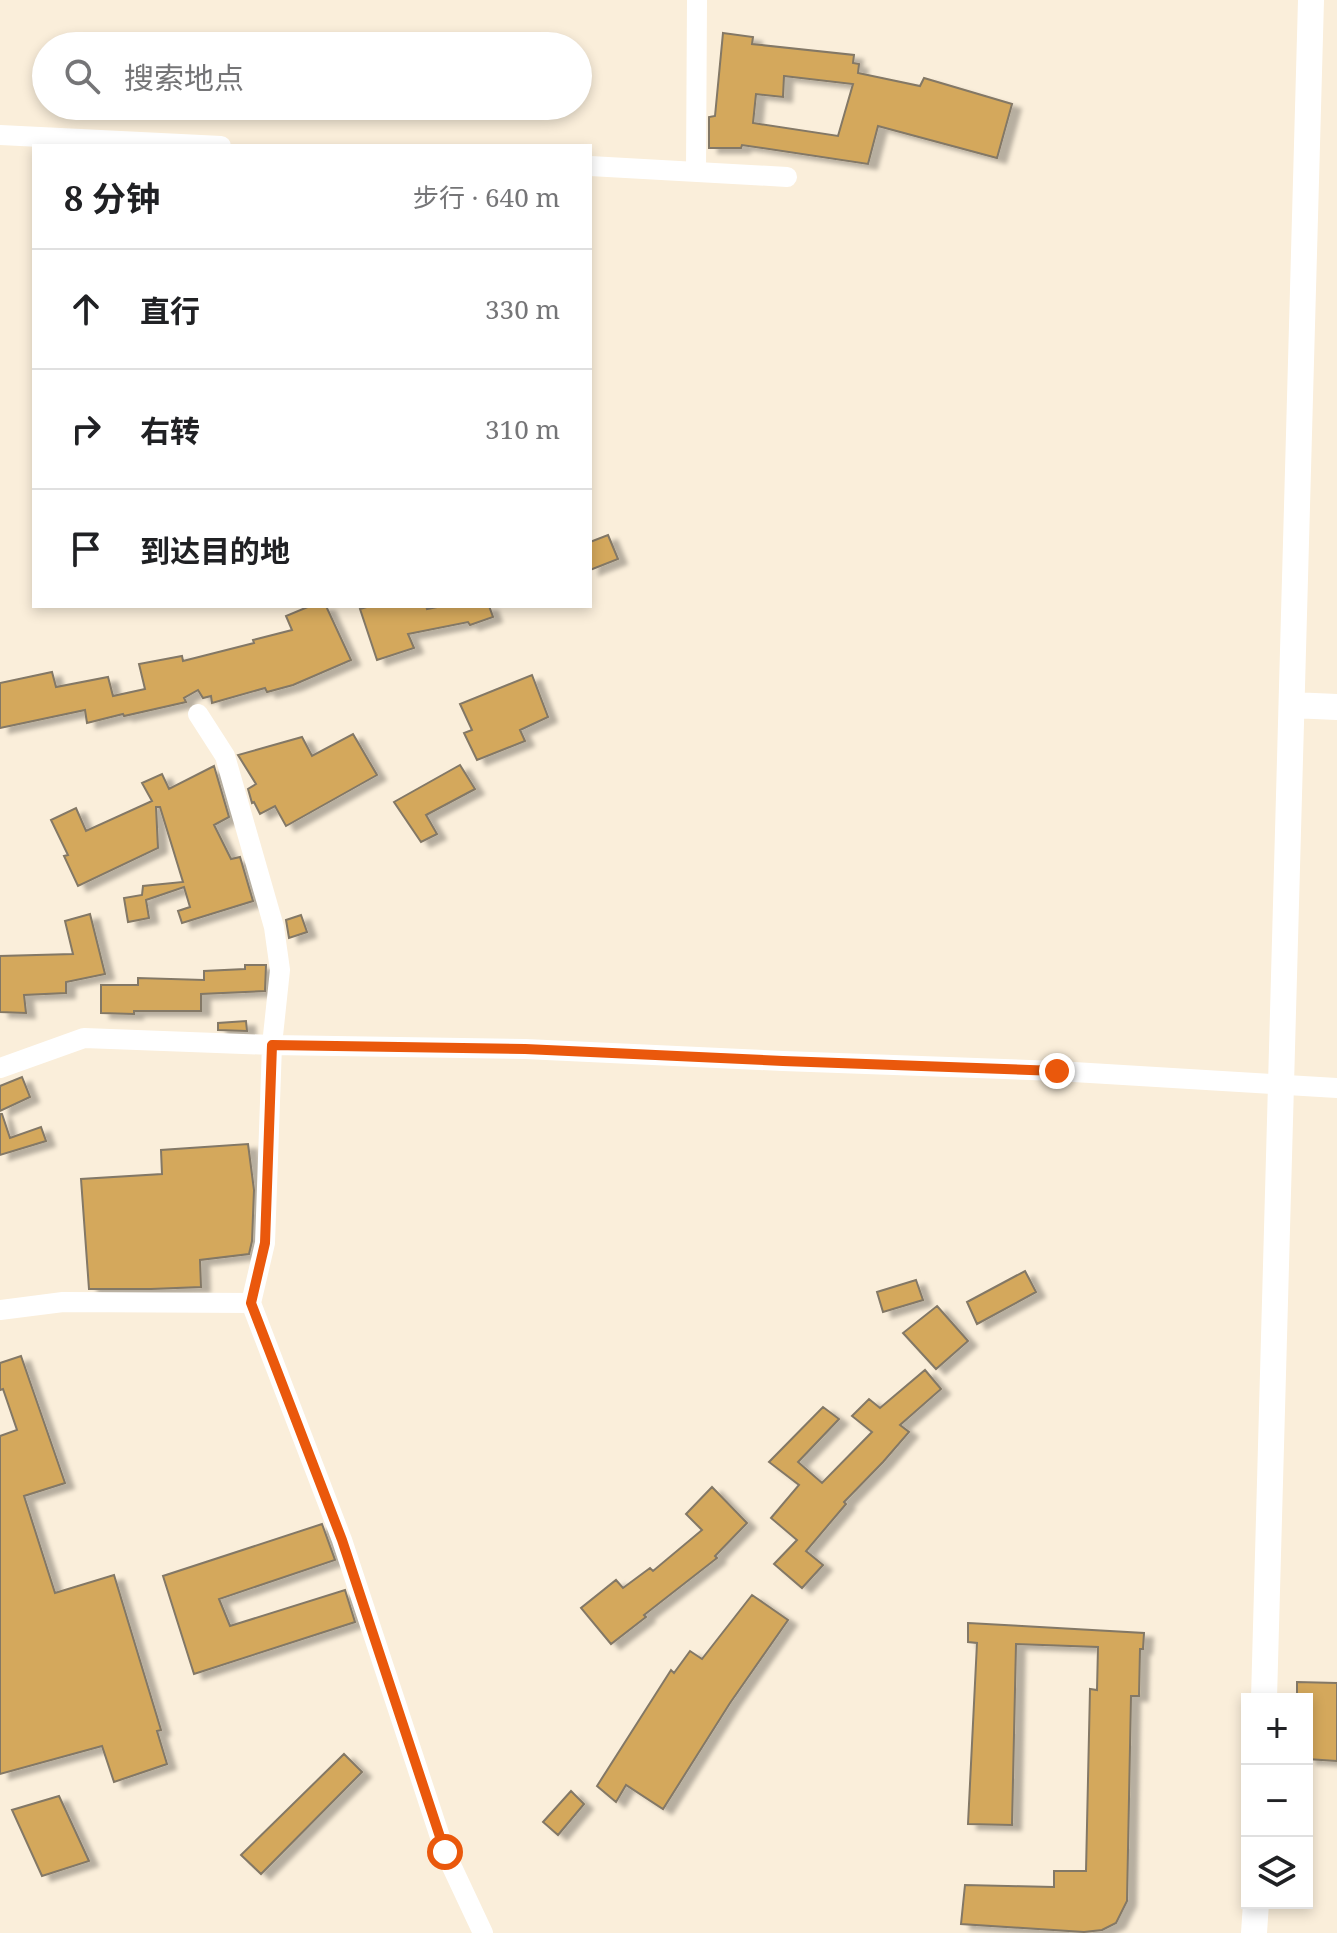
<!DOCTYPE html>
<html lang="zh">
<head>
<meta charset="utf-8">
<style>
	body { margin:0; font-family:"Noto Serif","Noto Sans SC",serif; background:#f6f6f6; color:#202124 }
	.controls { position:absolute; right:24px; bottom:24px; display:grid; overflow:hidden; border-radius:0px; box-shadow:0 4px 12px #0003 }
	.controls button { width:72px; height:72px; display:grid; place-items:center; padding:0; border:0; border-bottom:2px solid #e0e0e0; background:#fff; color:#202124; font:40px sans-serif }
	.stop { position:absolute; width:24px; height:24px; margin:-18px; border:6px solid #ea580c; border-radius:50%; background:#fff }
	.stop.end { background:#ea580c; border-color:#fff; box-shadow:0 2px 8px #0008 }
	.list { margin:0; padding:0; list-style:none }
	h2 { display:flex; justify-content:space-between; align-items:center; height:104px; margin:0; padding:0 32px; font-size:34px }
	h2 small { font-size:26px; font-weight:400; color:#757577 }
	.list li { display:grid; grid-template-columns:52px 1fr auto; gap:24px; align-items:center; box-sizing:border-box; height:120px; padding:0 32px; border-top:2px solid #e0e0e0 }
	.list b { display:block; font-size:30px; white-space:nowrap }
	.list em { font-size:26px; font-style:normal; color:#757577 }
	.icon { flex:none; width:44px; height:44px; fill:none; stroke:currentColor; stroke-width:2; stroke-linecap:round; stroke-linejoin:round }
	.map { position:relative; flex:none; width:1337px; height:1933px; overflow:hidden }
	.search { position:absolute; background:#fff; box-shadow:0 4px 12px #0003; left:32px; top:32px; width:560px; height:88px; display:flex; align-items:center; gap:20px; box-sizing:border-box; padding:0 28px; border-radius:44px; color:#757577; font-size:30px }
	.panel { position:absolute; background:#fff; box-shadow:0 4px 12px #0003; left:32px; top:144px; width:560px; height:464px; border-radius:0px }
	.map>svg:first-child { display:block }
	.building { fill:#d4a85b; stroke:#837866; stroke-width:2; fill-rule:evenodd; filter:url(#shadow) }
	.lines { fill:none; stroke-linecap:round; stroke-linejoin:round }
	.minor { stroke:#fff; stroke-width:20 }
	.tertiary { stroke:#fff; stroke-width:26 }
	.route { stroke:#ea580c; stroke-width:10 }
</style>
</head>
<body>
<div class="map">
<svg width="1337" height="1933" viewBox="0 0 1337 1933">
	<defs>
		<filter id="shadow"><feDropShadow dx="9" dy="5" stdDeviation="2" flood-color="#0004"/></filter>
	</defs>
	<rect width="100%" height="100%" fill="#faeeda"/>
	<path class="building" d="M723,33L753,37L752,44L854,55L853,63L859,64L858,73L920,86L924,78L1012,104L997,158L878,126L868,164L742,145L741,148H709V117L715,116ZM784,76L853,84L838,136L753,123L756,94L783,97Z
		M608,535L618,559L590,570V542Z
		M310,606H326L351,660L293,685L267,692L265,688L212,703L211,696L203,698L198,690L184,698L186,702L124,716L123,714L87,723L85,710L0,728V683L52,672L56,687L108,677L113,696L145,689L139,664L182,656L183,661L254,643L253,640L292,630L286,616Z
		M370,606H426L427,609L442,606H489L493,617L470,625L468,622L408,634L414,648L377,660L360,609Z
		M532,675L548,717L520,730L525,741L477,760L464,733L472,730L460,704Z
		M353,734L377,775L286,826L275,806L260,814L254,802L252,803L248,789L256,784L238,755L302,737L312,756Z
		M460,765L475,789L426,815L437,834L421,842L394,802Z
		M214,766L229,817L214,825L231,859L240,857L253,901L182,923L178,911L190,907L184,887L146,900L149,918L128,922L124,898L142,895L143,886L183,882L160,807H156L158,848L78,886L64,856L68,855L51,820L76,808L86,831L152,801L142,783L162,774L169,789Z
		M90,914L105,974L66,982V993L24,995L26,1013L0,1012V956L73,954L65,921Z
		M301,915L307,932L289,938L286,920Z
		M245,965H266L265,991L201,994V1011H134V1014L101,1013V985H138V978L204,980V971L245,969Z
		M246,1021L247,1031L218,1030V1023Z
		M22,1077L30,1097L0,1111V1086Z
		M0,1114H2L10,1138L41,1127L46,1141L0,1155Z
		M248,1144L254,1190L252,1241L249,1254L200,1260L201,1287L151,1289H89L81,1179L162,1174L161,1150Z
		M1025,1271L1036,1292L977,1324L967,1302Z
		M916,1280L923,1300L883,1312L877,1292Z
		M937,1306L968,1341L936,1369L903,1333Z
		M21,1356L65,1483L24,1496L55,1593L114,1575L161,1730L157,1731L167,1764L114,1782L102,1746L0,1774V1436L17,1430L3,1389L0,1390V1363Z
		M925,1370L941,1389L900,1425L909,1432L883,1462L844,1502L846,1504L806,1551L823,1565L802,1588L774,1564L797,1540L771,1518L799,1485L769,1462L823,1407L839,1419L798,1462L822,1483L872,1432L852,1416L869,1399L880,1408Z
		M712,1487L747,1523L715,1556L717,1558L644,1615L646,1617L611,1644L581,1608L616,1580L623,1588L650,1568L653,1571L702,1530L686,1514Z
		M322,1524L335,1560L219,1599L230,1626L345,1590L355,1622L194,1674L163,1576Z
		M752,1595L788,1620L730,1703L663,1809L626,1785L616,1802L597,1786L671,1670L674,1673L690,1651L702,1659Z
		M968,1623L1144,1633L1143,1649H1140L1139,1696H1131L1127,1901L1116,1923L1102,1930L1084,1932L961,1924L965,1885L1054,1887V1871H1086L1090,1689L1097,1690L1098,1647L1016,1644L1012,1825L968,1824L977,1643L968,1642Z
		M1297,1682L1337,1683V1761L1307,1759V1699H1297Z
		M344,1754L362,1772L261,1874L241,1855Z
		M571,1791L584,1804L558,1835L543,1822Z
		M59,1796L89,1861L42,1876L12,1810Z"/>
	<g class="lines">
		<path class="minor" d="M0,135L221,146
			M590,166L787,177
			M696,172L697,0
			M0,1068L84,1038L272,1045L525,1049L783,1061L1057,1071L1337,1088
			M251,1303L342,1540L445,1852L483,1933
			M0,1310L63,1302L251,1303L265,1243L272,1045L280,970L274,927L225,756L198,714"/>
		<path class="tertiary" d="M1292,705L1337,707
			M1264,1699L1311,0
			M1254,1933L1256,1903"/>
	</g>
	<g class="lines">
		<path class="route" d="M445,1852L342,1540L251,1303L265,1243L272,1045L525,1049L783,1061L1057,1071"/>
	</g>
</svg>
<div class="controls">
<button>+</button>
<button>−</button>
<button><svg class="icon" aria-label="layers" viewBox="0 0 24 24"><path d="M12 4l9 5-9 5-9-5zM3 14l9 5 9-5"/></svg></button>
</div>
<div class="stop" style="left:445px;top:1852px"></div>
<div class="stop end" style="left:1057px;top:1071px"></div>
<div class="search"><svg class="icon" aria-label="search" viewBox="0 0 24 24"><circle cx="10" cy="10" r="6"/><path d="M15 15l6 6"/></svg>搜索地点</div>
<section class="panel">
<h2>8 分钟<small>步行 · 640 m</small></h2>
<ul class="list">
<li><svg class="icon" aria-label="ahead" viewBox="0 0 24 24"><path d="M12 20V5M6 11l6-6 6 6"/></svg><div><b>直行</b></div><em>330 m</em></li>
<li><svg class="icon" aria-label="right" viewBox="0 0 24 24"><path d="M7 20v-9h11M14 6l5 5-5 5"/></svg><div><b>右转</b></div><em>310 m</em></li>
<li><svg class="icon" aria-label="arrive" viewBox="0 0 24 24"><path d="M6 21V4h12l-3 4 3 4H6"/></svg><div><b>到达目的地</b></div></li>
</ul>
</section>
</div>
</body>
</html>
